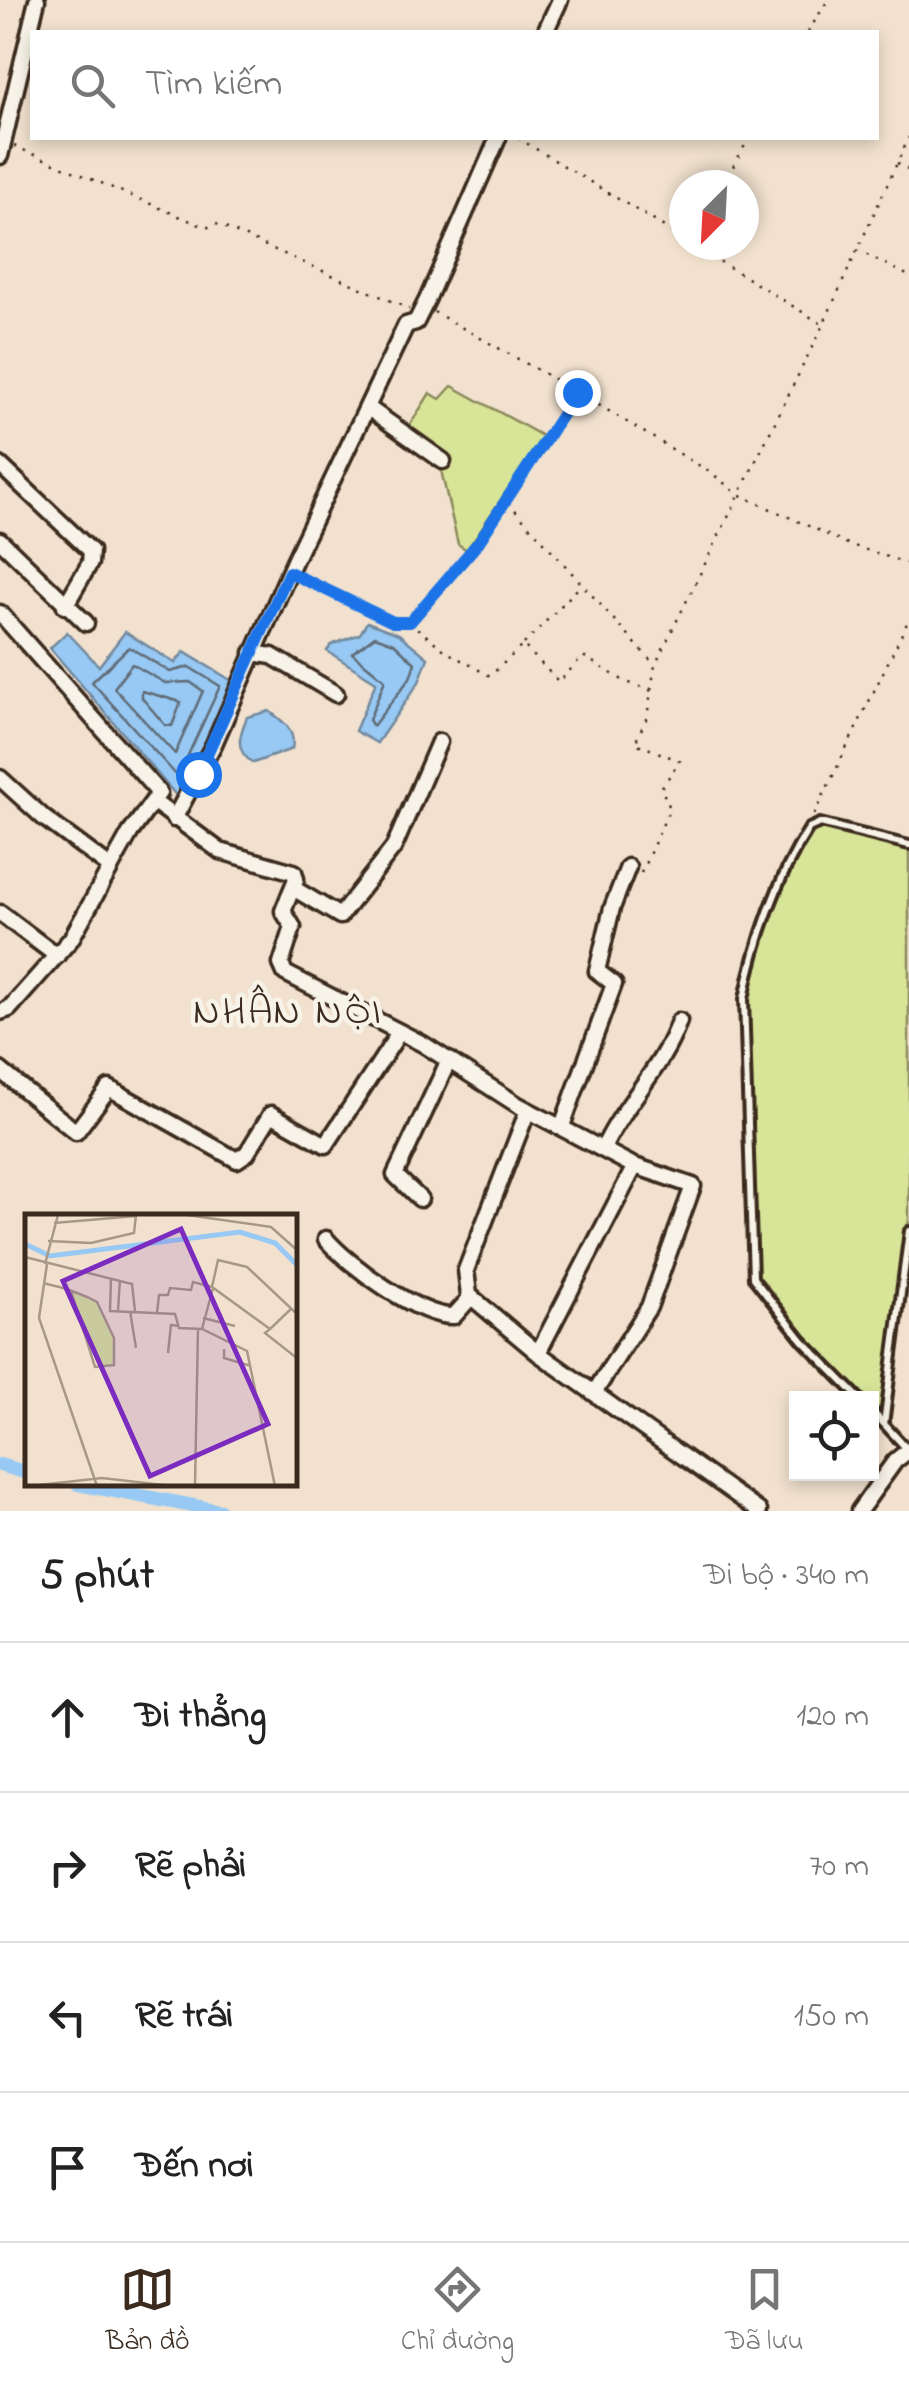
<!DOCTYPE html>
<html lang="vi">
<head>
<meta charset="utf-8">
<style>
	body { margin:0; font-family:"Indie Flower",sans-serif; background:#f6f6f6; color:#222 }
	.controls { position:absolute; right:30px; bottom:30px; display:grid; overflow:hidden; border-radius:0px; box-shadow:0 5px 15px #0003 }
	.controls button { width:90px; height:90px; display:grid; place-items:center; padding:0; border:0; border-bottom:2px solid #e0e0e0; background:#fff; color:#222; font:50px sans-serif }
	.compass { position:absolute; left:669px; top:170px; width:90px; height:90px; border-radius:50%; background:#fff; box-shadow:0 5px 15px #0003; rotate:204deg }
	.stop { position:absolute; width:30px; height:30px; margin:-22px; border:8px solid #1a73e8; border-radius:50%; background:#fff }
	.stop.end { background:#1a73e8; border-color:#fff; box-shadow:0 2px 10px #0008 }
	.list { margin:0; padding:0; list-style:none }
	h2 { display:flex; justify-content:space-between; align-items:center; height:130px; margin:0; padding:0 40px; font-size:42px }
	h2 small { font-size:32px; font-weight:400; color:#767676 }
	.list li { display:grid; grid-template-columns:65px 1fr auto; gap:30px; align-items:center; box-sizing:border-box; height:150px; padding:0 40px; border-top:2px solid #e0e0e0 }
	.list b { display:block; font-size:38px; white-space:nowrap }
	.list em { font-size:32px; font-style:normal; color:#767676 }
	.icon { flex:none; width:55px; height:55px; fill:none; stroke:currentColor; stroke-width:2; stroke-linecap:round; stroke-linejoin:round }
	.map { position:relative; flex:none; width:909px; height:1511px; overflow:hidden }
	.search { position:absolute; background:#fff; box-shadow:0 5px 15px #0003; left:30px; right:30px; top:30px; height:110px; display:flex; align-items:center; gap:25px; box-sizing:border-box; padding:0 35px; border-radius:0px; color:#767676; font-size:38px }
	.sheet { height:730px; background:#fff }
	nav { display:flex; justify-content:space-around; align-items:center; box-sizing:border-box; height:140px; border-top:2px solid #e0e0e0; background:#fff; font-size:28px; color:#767676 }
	nav a { display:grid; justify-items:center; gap:5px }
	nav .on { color:#3b2a1e }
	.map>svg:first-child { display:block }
	.green { fill:#d8e598; stroke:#8a885b; stroke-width:2.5 }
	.water { fill:#97c9f4; stroke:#72899e; stroke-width:2.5 }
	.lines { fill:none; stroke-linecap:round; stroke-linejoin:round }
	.shore { stroke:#606a74; stroke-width:2.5 }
	.canal { stroke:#97c9f4; stroke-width:14 }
	.lane-casing { stroke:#3b2a1e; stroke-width:14 }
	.street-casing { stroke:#3b2a1e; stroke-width:21 }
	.path { stroke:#3b2a1e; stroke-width:2.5; stroke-dasharray:2.5 8; stroke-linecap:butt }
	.lane { stroke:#f7f3e8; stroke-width:6 }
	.street { stroke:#f7f3e8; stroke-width:14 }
	.route { stroke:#1a73e8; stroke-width:12 }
	.labels { text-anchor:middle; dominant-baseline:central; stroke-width:9; stroke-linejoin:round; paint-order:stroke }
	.quarter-label { font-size:40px; letter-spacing:2.5px; fill:#3b2a1e; stroke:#f7f3e8 }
	.inset-river { fill:none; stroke:#97c9f4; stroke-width:5 }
	.inset-road { fill:none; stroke:#a89888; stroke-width:2.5 }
	.view { fill:#7b2cbf; fill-opacity:0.15; stroke:#7b2cbf; stroke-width:5 }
	.inset-edge { fill:none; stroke:#3b2a1e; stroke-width:5 }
</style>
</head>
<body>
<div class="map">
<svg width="909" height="1511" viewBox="0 0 909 1511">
	<rect width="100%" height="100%" fill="#f1e1ce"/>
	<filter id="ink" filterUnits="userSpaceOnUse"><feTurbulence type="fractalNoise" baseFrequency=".01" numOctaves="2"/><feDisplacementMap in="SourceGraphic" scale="20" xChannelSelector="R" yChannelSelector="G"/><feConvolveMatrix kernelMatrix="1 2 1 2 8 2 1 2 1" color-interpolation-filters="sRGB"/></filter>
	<g filter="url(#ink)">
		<path class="green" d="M452,386L544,437L467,550L458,544L440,466L403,436L430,393L440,399Z
			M820,823L909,845V1219L884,1424L872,1410V1398H861L753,1278L744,999C753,951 780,852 820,823Z"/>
		<path class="water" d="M367,622L399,634L428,658L419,682L377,743L355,731L376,682L327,651L331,645L360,634Z
			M67,632L99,666L125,632L175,663L184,652L234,682L180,800L50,648Z
			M269,711C283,721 296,730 292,749L253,763C234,750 239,736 247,717Z"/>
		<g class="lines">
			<path class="shore" d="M375,636L394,643L415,663L410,678L373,726L369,720L385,680L352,653Z
				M129,647L170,672L189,667L220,686L178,777L92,682Z
				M132,664L165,683L190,682L203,691L175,754L114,688Z
				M142,691L181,702L172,726L165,725L142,698Z"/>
			<path class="canal" d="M0,1465L28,1473
				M78,1484L220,1511"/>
			<g class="lane-casing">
				<path id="lane" d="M859,1398L802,1340L753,1278L744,999C755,941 777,878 809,828L820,823L909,845
					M872,1411L907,1449
					M884,1424L909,1231"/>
			</g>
			<g class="street-casing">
				<path id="street" d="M545,32L560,0
					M0,156L37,0
					M367,407L443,461
					M0,465L91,551L90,563L65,606
					M0,540L86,623
					M0,613L159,793L130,833L71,939L9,1009L0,1012
					M252,653L272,656L336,694
					M0,778L44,818L110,867
					M154,802L220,851L294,872L296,879L283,911L293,927L281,964L285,973L423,1044L518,1105L632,1165L693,1186L649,1307L594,1393
					M174,819L214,744L294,561L406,325L416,322L427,300L498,138
					M293,888L340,916L394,847L439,742
					M0,913L57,956
					M0,1070L76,1132L109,1088L237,1160L247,1153L271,1114L326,1145L399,1033
					M528,1110L466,1270L469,1295L538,1353L759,1511
					M562,1126L614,984L597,971L612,908L628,867
					M603,1149C624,1103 663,1068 679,1021
					M420,1199L395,1175L449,1060
					M326,1239C347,1264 420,1318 454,1316L471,1297
					M538,1353L635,1166
					M859,1511L895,1461L909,1450"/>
			</g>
			<path class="path" d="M808,32L828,0
				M518,138L684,239
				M14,146L207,228L214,223L409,309
				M897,163L909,170
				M723,185L749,138
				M693,245L822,324
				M857,250L909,276
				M434,312L577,392L710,472L738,494L848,544L909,564
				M508,502L653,663
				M304,579L393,622H409L478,543L577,392
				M409,622L447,652L490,676L523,645L559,682L583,656L624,681L652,691
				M524,644L581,585
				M814,815L909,619
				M641,873L670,808L661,788L680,761L635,743L647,717L655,665L823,325L909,137"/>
			<use href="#lane" class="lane"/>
			<use href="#street" class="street"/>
		</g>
	</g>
	<g class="lines" filter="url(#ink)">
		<path class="route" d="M198,774L289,572L393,622H410L478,543L577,392"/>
	</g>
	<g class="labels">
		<g class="quarter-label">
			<text x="288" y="1013">NHÂN NỘI</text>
		</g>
	</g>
	<g transform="translate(25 1214)">
		<rect width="272" height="272" fill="#f1e1ce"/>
		<path d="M46,77L72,88L89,124L90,149L74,154Z" fill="#d8e598"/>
		<path class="inset-river" d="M0,30L25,42L215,18L250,29L273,52"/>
		<path class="inset-road" d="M162,1L246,13L273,37M29,9L111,2M23,27L66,29L109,19L111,1M0,43L107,70L110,97M20,50L33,1M22,50L14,104L72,272M86,64L85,97L150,100L154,114L177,115L222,137L250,272M18,69L42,75L62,83L72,88L89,124V151L70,153L46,77M187,73L193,46L222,53L273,101M93,96L95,66M105,97L111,134M132,99L134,81H143L145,74L166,76L168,68L187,73L245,115L240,119L273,145M178,104L210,112M177,115L188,74M245,115L267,94M199,135V144L226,152M143,139L146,111L154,112M5,272L77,264L147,272M170,272L173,114"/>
		<path class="view" d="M156,15L243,210L125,262L38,67Z"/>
		<rect width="272" height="272" class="inset-edge"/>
	</g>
</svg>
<div class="controls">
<button><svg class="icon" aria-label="locate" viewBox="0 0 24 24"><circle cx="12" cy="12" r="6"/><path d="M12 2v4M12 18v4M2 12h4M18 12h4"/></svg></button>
</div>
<svg class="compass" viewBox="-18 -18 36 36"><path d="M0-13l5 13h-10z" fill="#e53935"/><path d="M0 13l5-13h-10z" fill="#767676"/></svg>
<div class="stop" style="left:198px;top:774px"></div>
<div class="stop end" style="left:577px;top:392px"></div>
<div class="search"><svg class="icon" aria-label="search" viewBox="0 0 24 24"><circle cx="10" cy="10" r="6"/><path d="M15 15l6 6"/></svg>Tìm kiếm</div>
</div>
<section class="sheet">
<h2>5 phút<small>Đi bộ · 340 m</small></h2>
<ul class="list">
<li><svg class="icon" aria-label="ahead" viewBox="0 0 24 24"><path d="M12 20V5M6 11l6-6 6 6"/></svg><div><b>Đi thẳng</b></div><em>120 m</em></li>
<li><svg class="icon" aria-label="right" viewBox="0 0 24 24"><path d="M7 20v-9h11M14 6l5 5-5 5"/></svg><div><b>Rẽ phải</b></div><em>70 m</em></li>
<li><svg class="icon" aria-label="left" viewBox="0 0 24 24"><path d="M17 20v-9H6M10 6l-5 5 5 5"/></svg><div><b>Rẽ trái</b></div><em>150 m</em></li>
<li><svg class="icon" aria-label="arrive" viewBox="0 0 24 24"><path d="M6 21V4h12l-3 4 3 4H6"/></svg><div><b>Đến nơi</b></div></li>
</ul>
</section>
<nav>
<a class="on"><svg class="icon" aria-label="map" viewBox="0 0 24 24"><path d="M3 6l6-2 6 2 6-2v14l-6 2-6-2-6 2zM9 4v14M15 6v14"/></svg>Bản đồ</a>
<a><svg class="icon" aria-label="directions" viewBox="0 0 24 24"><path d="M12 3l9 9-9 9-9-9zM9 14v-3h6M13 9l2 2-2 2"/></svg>Chỉ đường</a>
<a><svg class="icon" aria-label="saved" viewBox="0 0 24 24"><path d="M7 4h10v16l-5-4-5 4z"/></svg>Đã lưu</a>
</nav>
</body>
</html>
